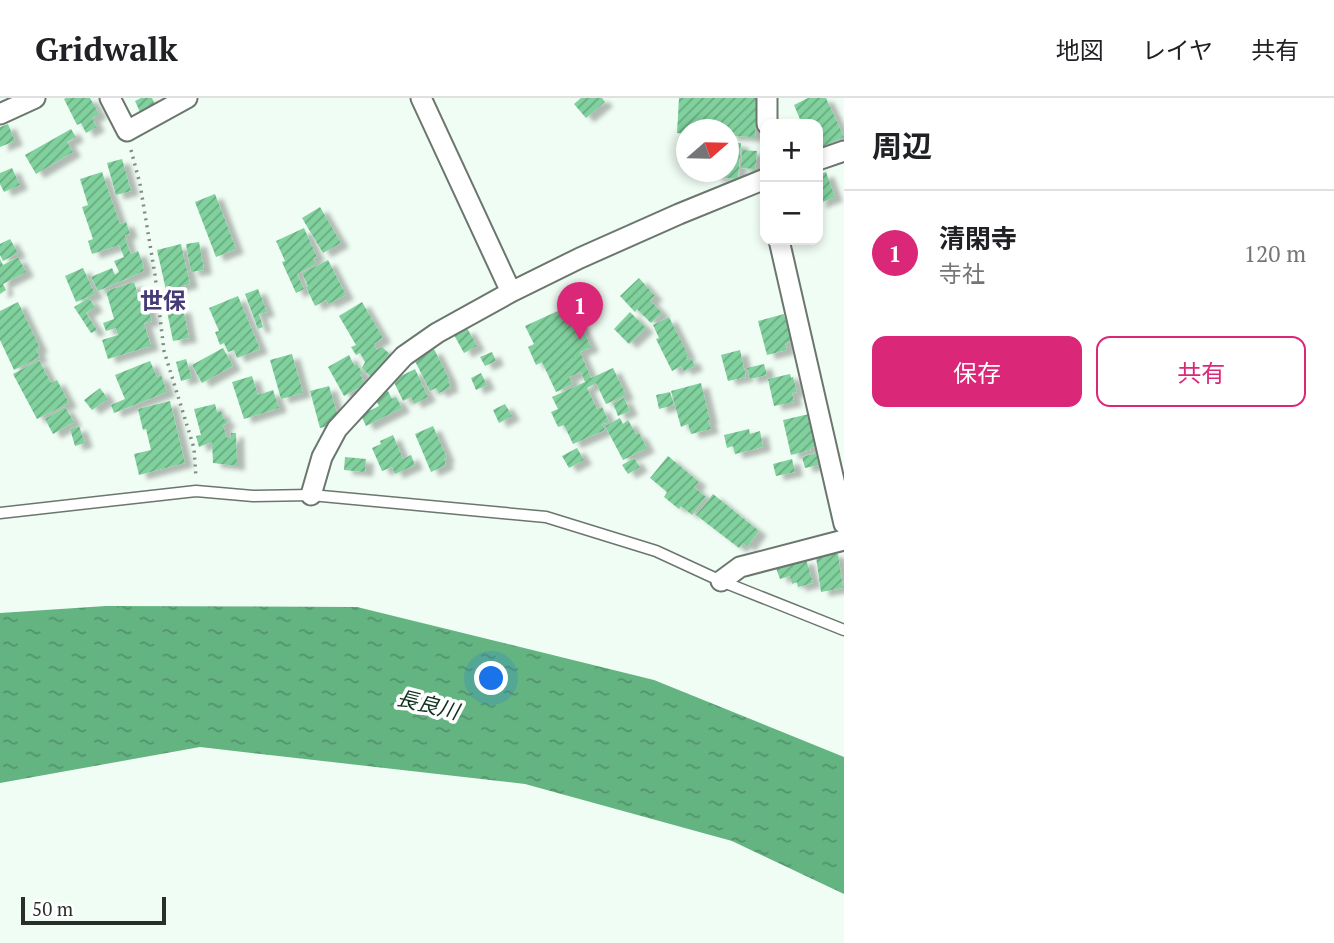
<!DOCTYPE html>
<html lang="ja">
<head>
<meta charset="utf-8">
<style>
	body { margin:0; font-family:"PT Serif","Noto Sans JP",serif; background:#f6f6f6; color:#202124 }
	.controls { position:absolute; right:21px; top:21px; display:grid; overflow:hidden; border-radius:14px; box-shadow:0 4px 10px #0003 }
	.controls button { width:63px; height:63px; display:grid; place-items:center; padding:0; border:0; border-bottom:2px solid #e0e0e0; background:#fff; color:#202124; font:35px sans-serif }
	.compass { position:absolute; left:676px; top:21px; width:63px; height:63px; border-radius:50%; background:#fff; box-shadow:0 4px 10px #0003; rotate:70deg }
	.scale { position:absolute; left:21px; bottom:18px; width:145px; box-sizing:border-box; padding-left:7px; border:4px solid #292e2b; border-top:0; font-size:19px; line-height:24px; white-space:nowrap; color:#292e2b; -webkit-text-stroke:5px #fff; paint-order:stroke }
	.you { position:absolute; left:492px; top:581px; width:24px; height:24px; margin:-18px; border:5px solid #fff; border-radius:50%; background:#1a73e8; box-shadow:0 0 0 10px #1a73e833 }
	.badge { display:grid; place-items:center; width:46px; height:46px; border-radius:50%; background:#db2777; color:#fff; font-size:23px; font-weight:700 }
	.pin { position:absolute; translate:-50% -58px; filter:drop-shadow(0 2px 4px #0008) }
	.pin::after { content:''; position:absolute; top:37px; width:24px; height:21px; background:inherit; clip-path:polygon(0 0,100% 0,50% 100%) }
	.list { margin:0; padding:0; list-style:none }
	h2 { display:flex; justify-content:space-between; align-items:center; height:91px; margin:0; padding:0 28px; font-size:30px }
	h2 small { font-size:23px; font-weight:400; color:#757577 }
	.list li { display:grid; grid-template-columns:46px 1fr auto; gap:21px; align-items:center; box-sizing:border-box; height:126px; padding:0 28px; border-top:2px solid #e0e0e0 }
	.list b { display:block; font-size:26px; white-space:nowrap }
	.list p { margin:0; font-size:23px; white-space:nowrap; color:#757577 }
	.list em { font-size:23px; font-style:normal; color:#757577 }
	.actions { display:flex; gap:14px; padding:21px 28px }
	.actions a { flex:1; padding:16px 0; border:2px solid #db2777; border-radius:14px; text-align:center; font-size:24px; color:#db2777 }
	.actions .main { background:#db2777; color:#fff }
	.map { position:relative; flex:none; width:844px; height:845px; overflow:hidden }
	header { display:flex; align-items:center; gap:42px; box-sizing:border-box; height:98px; padding:0 35px; background:#fff; border-bottom:2px solid #e0e0e0 }
	header strong { font-size:33px }
	nav { display:flex; gap:38px; margin-inline-start:auto; font-size:24px }
	main { display:flex }
	aside { flex:1; background:#fff }
	.map>svg:first-child { display:block }
	.water { fill:url(#water-ripples) }
	.building { fill:url(#building-hatch); filter:url(#shadow) }
	.lines { fill:none; stroke-linecap:round; stroke-linejoin:round }
	.service-casing { stroke:#6b766e; stroke-width:13 }
	.minor-casing { stroke:#6b766e; stroke-width:23 }
	.path { stroke:#838b86; stroke-width:3.5; stroke-dasharray:2 5; stroke-linecap:butt }
	.service { stroke:#fff; stroke-width:10 }
	.minor { stroke:#fff; stroke-width:19 }
	.labels { text-anchor:middle; dominant-baseline:central; stroke-width:7; stroke-linejoin:round; paint-order:stroke }
	.water-label { font-size:21px; font-style:italic; fill:#0e321d; stroke:#fff }
	.quarter-label { font-size:23px; font-weight:bold; fill:#453b77; stroke:#fff }
</style>
</head>
<body>
<header>
<strong>Gridwalk</strong>
<nav><a>地図</a><a>レイヤ</a><a>共有</a></nav>
</header>
<main>
<div class="map">
<svg width="844" height="845" viewBox="0 0 844 845">
	<defs>
		<pattern id="water-ripples" width="26" height="14" patternUnits="userSpaceOnUse" patternTransform="scale(1.75)"><rect width="26" height="14" fill="#63b481"/><path d="M2 4q2-2 4 0t4 0M15 11q2-2 4 0t4 0" fill="none" stroke="#52936a"/></pattern>
		<pattern id="building-hatch" width="6" height="6" patternUnits="userSpaceOnUse" patternTransform="scale(1.75)"><rect width="6" height="6" fill="#80d19d"/><path d="M-1 1l2-2M0 6l6-6M5 7l2-2" fill="none" stroke="#69aa80"/></pattern>
		<filter id="shadow"><feDropShadow dx="8" dy="4.5" stdDeviation="2" flood-color="#0004"/></filter>
	</defs>
	<rect width="100%" height="100%" fill="#f0fdf4"/>
	<path class="water" d="M106,508L357,509L654,582L844,659V796L732,743L525,686L200,649L0,685V515Z"/>
	<path class="building" d="M66,0H90L99,16L92,20L97,29L86,35L81,25L77,27L64,1Z
		M141,0H152L155,7L140,14L135,3Z
		M581,0H602L605,4L586,20L574,6Z
		M679,0H757L755,39L729,38V32H687V36L677,35Z
		M808,0H826L844,39L820,50L818,45V26H802L794,7Z
		M8,26L15,43L0,49V29Z
		M71,31L76,39L67,44L73,54L36,76L25,57Z
		M729,44L741,45L738,81L713,79L714,74H729Z
		M742,52L757,53L755,71L741,70Z
		M122,61L131,93L116,97L107,65Z
		M12,70L20,87L4,94L0,86V75Z
		M102,74L120,126L126,124L130,136L125,137L127,144H126L131,156L138,153L144,168L142,169L144,173L98,193L91,179L112,170L115,177L119,174L114,163L124,159L119,147L92,156L88,143L93,141L82,109L88,107L80,81Z
		M826,74L835,99L818,106V77Z
		M215,96L236,151L216,159L195,104Z
		M320,109L341,145L323,155L302,120Z
		M304,130L317,159L313,160L316,166L297,176L304,191L296,195L282,164L285,163L276,143Z
		M10,141L18,155L3,163L0,157V146Z
		M199,144L204,172L191,174L186,146Z
		M181,146L190,186L166,192L157,152Z
		M18,159L26,174L3,186L6,192L0,196V161L3,167Z
		M328,162L346,197L328,206L326,202L315,208L306,189L308,188L302,175Z
		M83,170L95,196L76,204L65,178Z
		M639,180L655,198L650,202L662,215L651,225L637,211L635,214L620,198Z
		M134,184L139,200L147,197L150,206L147,207L152,223L144,225L151,248L108,261L102,242L118,237L116,230L106,233L103,225L114,221L106,193Z
		M258,191L267,214L259,216L263,229L258,231L245,196Z
		M238,198L260,251L237,260L234,252L228,254L224,245L220,247L215,234L219,233L209,210Z
		M89,200L95,209L86,215L97,232L91,235L74,209Z
		M18,204L40,250L36,252L40,259L14,272L0,242V213Z
		M362,204L383,240L374,246L377,252L382,249L392,258L372,280L362,270L365,264L360,255L356,257L351,249L356,247L339,218Z
		M183,210L189,240L173,243L167,213Z
		M560,212L566,224L577,219L591,249L580,254L591,280L613,270L626,297L606,306L596,285L587,290L597,311L602,309L609,324L602,326L605,332L573,346L564,327L558,329L551,314L558,311L552,299L585,284L581,274L569,279L573,286L556,294L542,264L536,267L528,249L534,246L525,228Z
		M630,214L646,230L629,246L614,231Z
		M784,216L791,244L785,245L787,252L767,257L758,223Z
		M669,219L688,257L686,258L687,262L691,260L695,268L684,273L681,268L672,273L656,241L659,240L653,227Z
		M467,230L477,248L464,255L454,237Z
		M223,250L233,268L202,285L192,267Z
		M434,251L450,283L448,284L451,289L439,295L436,290L430,293L414,261Z
		M740,252L746,279L728,283L721,257Z
		M492,254L496,263L485,268L480,259Z
		M292,256L303,295L281,301L270,262Z
		M349,257L354,267L357,266L363,276L360,277L366,286L344,298L328,269Z
		M186,261L192,280L181,283L176,264Z
		M39,262L51,285L57,282L69,305L37,321L13,276Z
		M150,263L157,279L161,277L167,294L114,315L111,307L125,301L115,277Z
		M764,266L767,277L750,281L747,270Z
		M415,271L428,299L414,306L411,299L403,303L393,282Z
		M481,275L487,287L476,292L471,280Z
		M790,276L791,280L793,279L797,294L792,295L794,304L774,308L768,281Z
		M252,278L258,297L273,292L279,310L244,321L232,284Z
		M701,285L710,322H708L711,331L691,336L688,326L681,329L671,293Z
		M329,288L338,318L331,320L332,327L320,330L310,293Z
		M100,290L108,301L92,312L84,302Z
		M388,293L392,301L396,299L402,310L366,328L361,317L379,308L375,300Z
		M670,294L674,307L659,311L656,297Z
		M624,300L630,313L618,318L613,305Z
		M170,303L185,365L139,377L134,356L151,352L146,331L143,332L138,311Z
		M215,306L217,314L221,313L224,322L226,321L228,325L223,327L227,340H231V335H236L237,368L213,365L212,344L199,349L196,338L201,337L194,311Z
		M505,306L512,318L499,325L493,312Z
		M65,309L74,324L53,336L45,321Z
		M809,316L816,349L810,350L811,352L791,357L783,322Z
		M620,320L623,326L628,322L636,336L639,335L647,350L623,362L605,328Z
		M79,328L85,345L75,348L70,331Z
		M433,328L447,360L444,361L446,367L431,374L415,336Z
		M749,331L750,336L760,333L763,349L735,356L733,348L727,350L724,337Z
		M393,337L403,361L411,357L415,367L395,376L392,369L382,373L372,350L381,346L380,343Z
		M577,350L584,362L569,370L562,358Z
		M816,355L819,367L805,370L802,359Z
		M668,358L699,384L694,389L706,399L692,417L681,408L679,411L664,399L667,394L650,380Z
		M345,359L366,361L365,374L344,372Z
		M634,360L640,369L628,376L622,367Z
		M792,361L795,374L776,378L773,366Z
		M713,396L759,433L747,449L743,445L739,450L696,417Z
		M834,454L835,456H838L843,490L821,494L816,459Z
		M806,461L813,485L798,489L797,484L792,486L790,478L780,481L776,470Z"/>
	<g class="lines">
		<g class="service-casing">
			<path id="service" d="M0,415L196,393L253,398L311,397L546,419L656,453L721,483L844,532"/>
		</g>
		<g class="minor-casing">
			<path id="minor" d="M110,0L127,33L187,0
				M421,0L511,194
				M0,16L35,0
				M767,26V0
				M818,62L844,53
				M779,142L844,426
				M311,397L322,359L337,331L404,258L437,235L511,194L580,160L679,116L765,81
				M721,483L740,469L844,442"/>
		</g>
		<path class="path" d="M131,52L140,86L155,177L164,253L194,350L196,380"/>
		<use href="#service" class="service"/>
		<use href="#minor" class="minor"/>
	</g>
	<g class="labels">
		<g class="water-label">
			<text transform="translate(428 606) rotate(14)">長良川</text>
		</g>
		<g class="quarter-label">
			<text x="163" y="202">世保</text>
		</g>
	</g>
</svg>
<div class="controls">
<button>+</button>
<button>−</button>
</div>
<svg class="compass" viewBox="-18 -18 36 36"><path d="M0-13l5 13h-10z" fill="#e53935"/><path d="M0 13l5-13h-10z" fill="#757577"/></svg>
<div class="scale">50 m</div>
<div class="you"></div>
<div class="pin badge" style="left:580px;top:242px">1</div>
</div>
<aside>
<h2>周辺<small></small></h2>
<ul class="list">
<li><span class="badge">1</span><div><b>清閑寺</b><p>寺社</p></div><em>120 m</em></li>
</ul>
<div class="actions"><a class="main">保存</a><a>共有</a></div>
</aside>
</main>
</body>
</html>
